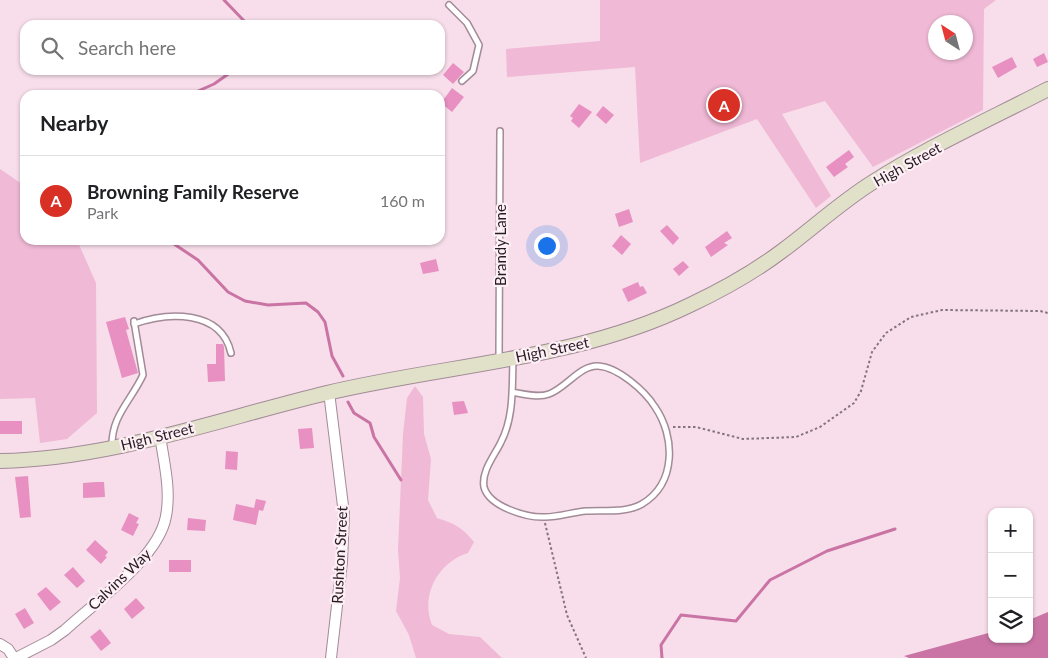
<!DOCTYPE html>
<html lang="en">
<head>
<meta charset="utf-8">
<style>
	body { margin:0; font-family:Lato,sans-serif; background:#f2f2f2; color:#202124 }
	.controls { position:absolute; right:15px; bottom:15px; display:grid; overflow:hidden; border-radius:10px; box-shadow:0 1px 4px #0004 }
	.controls button { width:45px; height:45px; display:grid; place-items:center; padding:0; border:0; border-bottom:1px solid #e0e0e0; background:#fff; color:#202124; font:25px sans-serif }
	.compass { position:absolute; left:928px; top:15px; width:45px; height:45px; border-radius:50%; background:#fff; box-shadow:0 1px 4px #0004; rotate:324deg }
	.you { position:absolute; left:546px; top:245px; width:18px; height:18px; margin:-12px; border:4px solid #fff; border-radius:50%; background:#1a73e8; box-shadow:0 0 0 8px #1a73e833 }
	.badge { display:grid; place-items:center; width:32px; height:32px; border-radius:50%; background:#d93025; color:#fff; font-size:16px; font-weight:700 }
	.pin { position:absolute; translate:-50% -50%; border:2px solid #fff; box-shadow:0 1px 5px #0006 }
	.list { margin:0; padding:0; list-style:none }
	h2 { display:flex; justify-content:space-between; align-items:center; height:65px; margin:0; padding:0 20px; font-size:21px }
	h2 small { font-size:16px; font-weight:400; color:#757577 }
	.list li { display:grid; grid-template-columns:32px 1fr auto; gap:15px; align-items:center; box-sizing:border-box; height:90px; padding:0 20px; border-top:1px solid #e0e0e0 }
	.list b { display:block; font-size:19px; white-space:nowrap }
	.list p { margin:0; font-size:16px; white-space:nowrap; color:#757577 }
	.list em { font-size:16px; font-style:normal; color:#757577 }
	.icon { flex:none; width:28px; height:28px; fill:none; stroke:currentColor; stroke-width:2; stroke-linecap:round; stroke-linejoin:round }
	.map { position:relative; flex:none; width:1048px; height:658px; overflow:hidden }
	.search { position:absolute; background:#fff; box-shadow:0 1px 4px #0004; left:20px; top:20px; width:425px; height:55px; display:flex; align-items:center; gap:12px; box-sizing:border-box; padding:0 18px; border-radius:15px; color:#757577; font-size:19px }
	.panel { position:absolute; background:#fff; box-shadow:0 1px 4px #0004; left:20px; top:90px; width:425px; height:155px; border-radius:15px }
	.map>svg:first-child { display:block }
	.green { fill:#f0b9d6; fill-rule:evenodd }
	.water { fill:#c974a4 }
	.lines { fill:none; stroke-linecap:round; stroke-linejoin:round }
	.stream { stroke:#c974a4; stroke-width:3 }
	.building { fill:#e790c1 }
	.lane-casing { stroke:#a28b97; stroke-width:8 }
	.street-casing { stroke:#a28b97; stroke-width:12 }
	.secondary-casing { stroke:#a28b97; stroke-width:16 }
	.path { stroke:#84747c; stroke-width:2; stroke-dasharray:2.5 2.5; stroke-linecap:butt }
	.lane { stroke:#fff; stroke-width:5 }
	.street { stroke:#fff; stroke-width:10 }
	.secondary { stroke:#e0e1c8; stroke-width:14 }
	.labels { text-anchor:middle; dominant-baseline:central; stroke-width:4.5; stroke-linejoin:round; paint-order:stroke }
	.street-label { font-size:15px; fill:#261d21; stroke:#feeef6 }
</style>
</head>
<body>
<div class="map">
<svg width="1048" height="658" viewBox="0 0 1048 658">
	<rect width="100%" height="100%" fill="#f7deea"/>
	<path class="green" d="M600,0H996L984,9L983,110L873,167L825,101L782,114L831,196L816,208L757,119L640,163L635,67L507,77L506,49L600,41ZM966,22V52H936V22Z
		M0,169L25,186V240H77L96,283L97,413L67,439L40,443L35,398L0,399Z
		M415,386L423,397L424,434L431,459L428,500L437,518C454,523 463,528 474,542L468,553C438,562 420,596 432,625L449,634L480,637L502,658H416L409,635L396,611L400,578L398,550L403,434L407,398Z"/>
	<path class="water" d="M1048,612V658H909L904,656L992,632V639H1029V620Z"/>
	<g class="lines">
		<path class="stream" d="M224,0L248,25
			M189,95L214,84L234,70
			M168,240L198,260L228,292L245,301L268,305L306,303L318,312L325,322L332,356L343,376
			M348,402L354,413L370,423L374,437L401,480
			M662,658L661,645L681,615L736,621L770,580L827,551L895,529"/>
	</g>
	<path class="building" d="M1044,53L1048,62L1037,67L1033,59Z
		M1012,57L1017,67L998,78L992,67Z
		M453,63L464,72L453,84L443,75Z
		M452,88L464,97L452,112L441,103Z
		M579,104L592,112L579,128L571,121L573,118L570,116Z
		M603,106L614,115L606,124L596,115Z
		M849,150L854,157L845,164L848,167L834,177L826,167Z
		M629,209L633,222L619,227L615,214Z
		M667,225L679,238L673,245L660,231Z
		M727,231L732,238L724,243L728,245L711,257L705,247Z
		M621,235L631,244L622,255L612,246Z
		M436,259L439,271L423,274L420,263Z
		M683,261L689,267L679,276L673,269Z
		M638,282L640,287L643,286L647,293L628,302L622,289Z
		M125,317L129,329L126,330L138,373L122,378L106,322Z
		M216,344H223L224,347L225,381L208,382L207,364H216Z
		M464,401L468,413L454,415L452,402Z
		M0,421H22V434H0Z
		M312,428L314,448L300,449L298,429Z
		M226,451L238,452L237,470L225,469Z
		M28,476L31,517L20,518L15,477Z
		M96,482H104L105,497L83,498V483Z
		M256,499L266,501L263,511L259,510L256,525L233,520L236,504L254,508Z
		M129,513L139,518L136,523L139,524L133,536L121,530Z
		M188,518L206,520L205,531L187,530Z
		M95,540L108,552L105,556L107,557L101,564L86,550Z
		M169,560H191V572H169Z
		M73,567L85,581L77,588L64,575Z
		M46,587L61,602L50,611L37,594Z
		M136,598L145,608L132,619L124,609Z
		M25,608L34,623L24,629L15,614Z
		M100,629L111,643L101,651L90,637Z"/>
	<g class="lines">
		<g class="lane-casing">
			<path id="lane" d="M449,5L467,23L479,45L473,71L462,81
				M134,324C167,312 221,309 231,353
				M499,360L500,131
				M512,392C523,394 538,398 549,394C566,388 580,365 598,366C618,367 645,391 655,407C675,436 677,483 642,504C627,513 604,510 586,511C573,512 559,517 545,517C528,518 489,507 484,487C481,471 495,455 501,442C514,417 512,388 513,360
				M112,447C111,416 131,401 143,375L134,321"/>
		</g>
		<g class="street-casing">
			<path id="street" d="M329,392L344,514L342,562L331,658
				M0,644L8,649L14,658
				M16,658L51,640L65,630C95,602 159,558 166,516C171,490 164,462 160,436"/>
		</g>
		<g class="secondary-casing">
			<path id="secondary" d="M0,461C111,459 219,419 327,393C448,364 577,360 690,305C722,290 754,272 782,251C813,228 841,202 873,182C928,147 990,119 1048,89"/>
		</g>
		<path class="path" d="M673,427H696L743,439L796,437L820,427L854,403L861,391L872,352L886,333L911,317L942,310L1040,311L1048,313
			M545,523L567,615L586,658"/>
		<use href="#lane" class="lane"/>
		<use href="#street" class="street"/>
		<use href="#secondary" class="secondary"/>
	</g>
	<g class="labels">
		<g class="street-label">
			<text transform="translate(907 164) rotate(-29)">High Street</text>
			<text transform="translate(500 245) rotate(-90)">Brandy Lane</text>
			<text transform="translate(552 349) rotate(-12)">High Street</text>
			<text transform="translate(157 436) rotate(-14)">High Street</text>
			<text transform="translate(339 555) rotate(-87)">Rushton Street</text>
			<text transform="translate(119 579) rotate(-44)">Calvins Way</text>
		</g>
	</g>
</svg>
<div class="controls">
<button>+</button>
<button>−</button>
<button><svg class="icon" aria-label="layers" viewBox="0 0 24 24"><path d="M12 4l9 5-9 5-9-5zM3 14l9 5 9-5"/></svg></button>
</div>
<svg class="compass" viewBox="-18 -18 36 36"><path d="M0-13l5 13h-10z" fill="#e53935"/><path d="M0 13l5-13h-10z" fill="#757577"/></svg>
<div class="you"></div>
<div class="pin badge" style="left:724px;top:105px">A</div>
<div class="search"><svg class="icon" aria-label="search" viewBox="0 0 24 24"><circle cx="10" cy="10" r="6"/><path d="M15 15l6 6"/></svg>Search here</div>
<section class="panel">
<h2>Nearby<small></small></h2>
<ul class="list">
<li><span class="badge">A</span><div><b>Browning Family Reserve</b><p>Park</p></div><em>160 m</em></li>
</ul>
</section>
</div>
</body>
</html>
